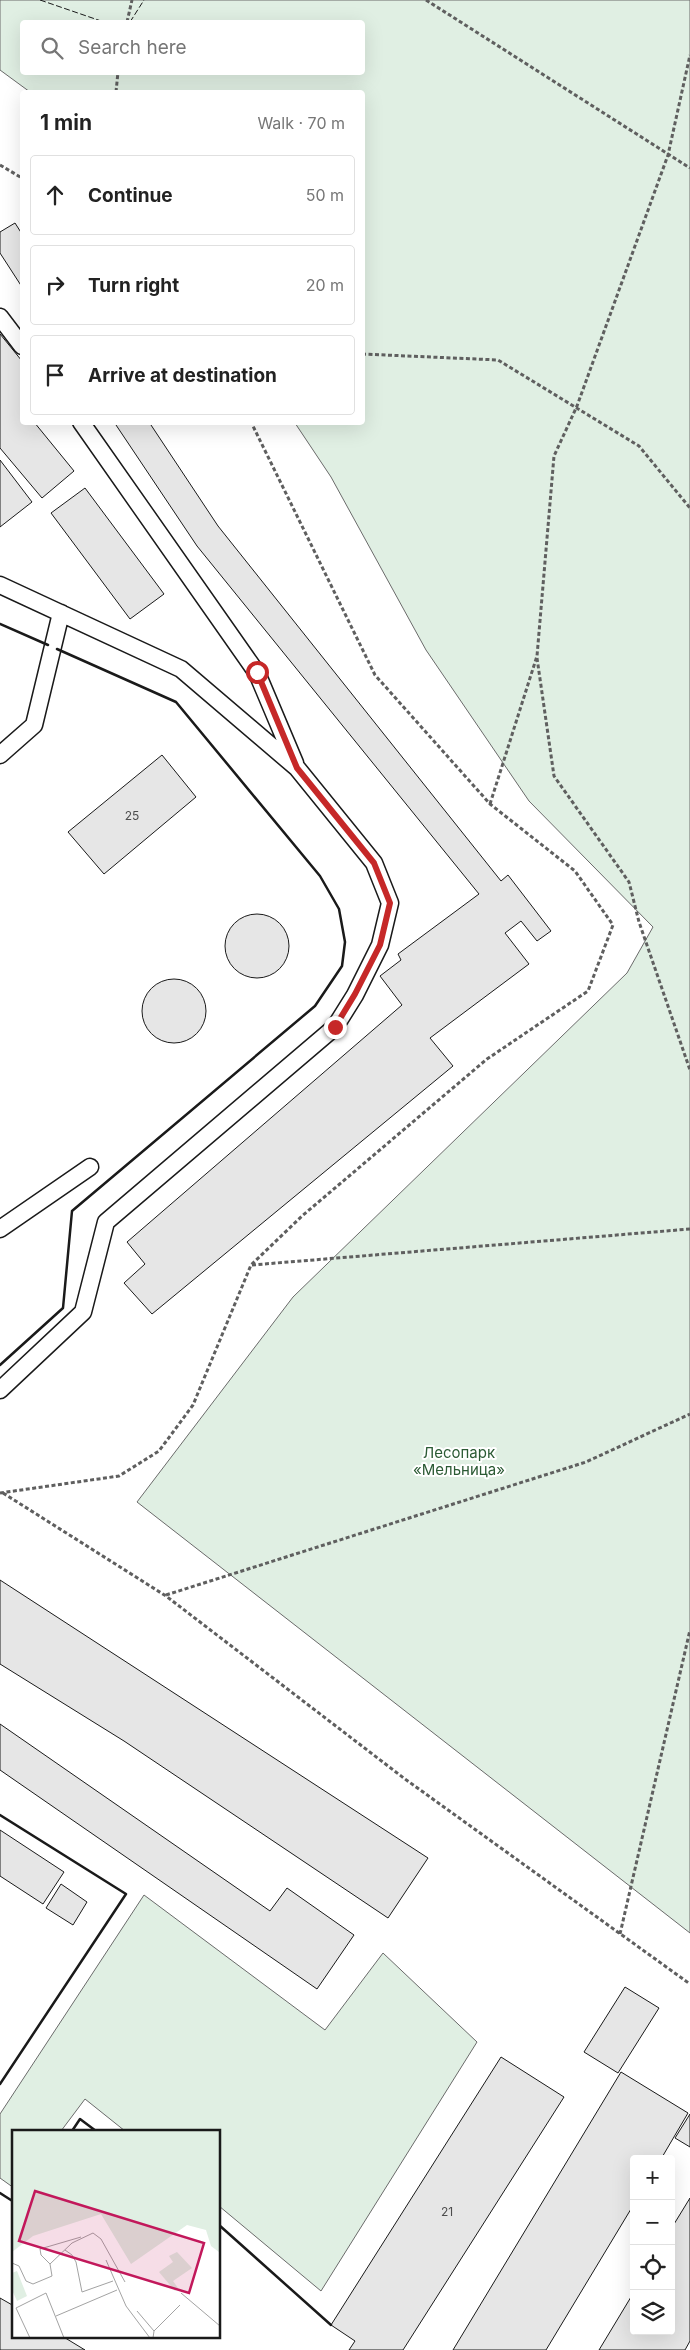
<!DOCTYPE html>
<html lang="en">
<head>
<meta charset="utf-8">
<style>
	body { margin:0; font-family:Inter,sans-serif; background:#f2f2f2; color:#222 }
	.controls { position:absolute; right:15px; bottom:15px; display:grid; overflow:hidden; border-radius:5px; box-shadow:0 5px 20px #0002 }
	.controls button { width:45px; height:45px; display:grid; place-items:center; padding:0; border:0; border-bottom:1px solid #e0e0e0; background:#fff; color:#222; font:25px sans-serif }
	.stop { position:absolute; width:15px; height:15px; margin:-11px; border:4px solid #c62828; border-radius:50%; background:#fff }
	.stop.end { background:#c62828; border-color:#fff; box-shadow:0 1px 5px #0008 }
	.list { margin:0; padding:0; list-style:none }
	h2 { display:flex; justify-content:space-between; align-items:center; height:65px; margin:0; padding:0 20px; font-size:21px }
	h2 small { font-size:16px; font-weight:400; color:#767676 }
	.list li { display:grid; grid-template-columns:32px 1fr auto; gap:15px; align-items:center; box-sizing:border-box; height:80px; margin:0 10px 10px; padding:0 10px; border:1px solid #e0e0e0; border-radius:5px }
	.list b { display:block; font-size:19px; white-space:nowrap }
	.list em { font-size:16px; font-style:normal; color:#767676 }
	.icon { flex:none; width:28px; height:28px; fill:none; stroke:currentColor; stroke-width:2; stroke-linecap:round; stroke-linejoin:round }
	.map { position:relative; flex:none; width:690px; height:2350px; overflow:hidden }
	.search { position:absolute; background:#fff; box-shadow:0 5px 20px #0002; left:20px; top:20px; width:345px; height:55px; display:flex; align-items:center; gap:12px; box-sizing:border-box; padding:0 18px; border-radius:5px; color:#767676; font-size:19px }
	.panel { position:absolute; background:#fff; box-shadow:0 5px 20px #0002; left:20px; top:90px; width:345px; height:335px; border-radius:5px }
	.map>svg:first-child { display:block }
	.green { fill:#e0efe3; stroke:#6a6a6a; fill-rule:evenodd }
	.building { fill:#e6e6e6; stroke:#1a1a1a }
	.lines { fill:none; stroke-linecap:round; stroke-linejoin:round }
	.lane-casing { stroke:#1a1a1a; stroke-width:19 }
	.path { stroke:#5f5f5f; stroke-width:3; stroke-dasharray:4 2.5; stroke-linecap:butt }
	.lane { stroke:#fff; stroke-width:16 }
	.fence { stroke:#1a1a1a; stroke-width:1; stroke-dasharray:6 2.5; stroke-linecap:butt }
	.wall { stroke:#1a1a1a; stroke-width:2.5 }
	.route { stroke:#c62828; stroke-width:6 }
	.labels { text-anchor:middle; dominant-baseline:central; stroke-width:4; stroke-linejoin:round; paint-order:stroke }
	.number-label { font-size:12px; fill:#4d4d4d }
	.park-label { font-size:15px; fill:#2b5a34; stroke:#fff }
	.inset-road { fill:none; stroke:#a3a3a3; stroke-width:1 }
	.view { fill:#c2185b; fill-opacity:0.15; stroke:#c2185b; stroke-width:2.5 }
	.inset-edge { fill:none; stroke:#1a1a1a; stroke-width:2.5 }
</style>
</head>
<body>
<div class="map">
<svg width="690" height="2350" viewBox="0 0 690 2350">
	<rect width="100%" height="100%" fill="#fff"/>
	<path class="green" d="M0,0H690V1933L137,1502L293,1297L627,973L653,927L529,801L426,650L331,477L295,423L362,422V92H30L0,70ZM22,22H362V72H22Z
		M144,1895L325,2030L383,1953L477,2042L321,2291L219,2206V2131H125L85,2099L61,2131H14V2188L0,2178V2114Z"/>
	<path class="building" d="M15,223L22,234V287L0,253V232Z
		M0,334L22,361V422H34L74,471L42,498L0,448Z
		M114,422H149L218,526L501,881L508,875L551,931L537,941L521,921L505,933L529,964L430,1038L453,1066L152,1314L124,1283L145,1264L127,1242L402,1005L380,976L401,960L398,954L479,894L197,546Z
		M0,460L32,502L0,527Z
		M85,488L164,594L130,619L51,513Z
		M162,755L196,797L104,874L68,832Z
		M225 946a32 32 0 1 1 64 0a32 32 0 1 1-64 0Z
		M142 1011a32 32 0 1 1 64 0a32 32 0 1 1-64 0Z
		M0,1580L428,1858L388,1918L124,1741L0,1664Z
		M0,1724L270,1911L287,1888L354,1935L317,1989L0,1770Z
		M0,1830L64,1872L43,1904L0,1876Z
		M61,1884L87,1902L73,1925L46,1908Z
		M625,1987L659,2008L618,2073L584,2052Z
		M501,2057L564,2097L403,2350H349L355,2341L331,2325Z
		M621,2072L688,2113L661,2159H634V2204L546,2350H453Z
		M690,2114V2147L675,2138Z
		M690,2198V2341L685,2350H599L634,2292V2331H671V2229Z
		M0,2298L14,2306V2336H62L85,2350H0Z"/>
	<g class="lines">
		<g class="lane-casing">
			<path id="lane" d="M0,317L22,346
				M81,422L257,673L295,763
				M0,585L181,669L297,768L374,863L390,903L380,945L355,995L335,1027L106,1222L83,1312L0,1390
				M0,755L34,725L61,613
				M0,1229L90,1167"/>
		</g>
		<path class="path" d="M426,0L690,168
			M127,22L132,0
			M116,92L118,72
			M0,165L22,178
			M362,354L498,360L639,446L690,508
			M537,658L554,776L629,882L639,922L690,1070
			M490,804L537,656L554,456L577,406L668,155L690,55
			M252,1265L690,1229
			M0,1493L119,1476L159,1451L193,1405L251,1265L302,1216L487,1059L588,991L613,925L575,871L490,804L375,675L251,422
			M3,1493L166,1596L405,1779L690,1984
			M166,1595L586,1462L690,1414
			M620,1934L690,1630"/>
		<use href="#lane" class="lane"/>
		<path class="fence" d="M40,0L104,22
			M130,22L144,0"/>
		<path class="wall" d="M0,624L48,645
			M0,1365L63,1308L72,1211L315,1006L342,966L345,942L339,909L320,876L176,702L57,649
			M0,1815L126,1894L0,2084
			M72,2131L80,2119L96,2131
			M0,2193L14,2202
			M219,2225L331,2325"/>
	</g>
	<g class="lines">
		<path class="route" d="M257,672L297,768L374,863L390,903L380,945L355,994L335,1027"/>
	</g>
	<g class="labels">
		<g class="number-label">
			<text x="132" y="815">25</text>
			<text x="447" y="2211">21</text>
		</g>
		<g class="park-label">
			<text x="459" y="1452">Лесопарк<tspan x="459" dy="17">«Мельница»</tspan></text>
		</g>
	</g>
	<g transform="translate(12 2130)">
		<rect width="208" height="208" fill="#fff"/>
		<path d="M0,0H207V122L199,116L194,100L175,95L119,134L89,84L21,106L0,122ZM165,122L180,138L161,151L166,158L163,161L147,142L161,132L157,126ZM5,141L15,166L5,171L0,160V143Z" fill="#e0efe3"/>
		<path class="inset-road" d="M53,120L60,125L64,132L70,162L101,151M94,130L114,176L138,208M0,133L7,136L14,151L21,154L40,146L38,134L60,113L81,103L89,109L113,152M38,134L29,125L28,119L69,107M169,163L208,196M125,181L142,201L141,208M44,186L105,160M142,201L168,175M18,208L4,178L34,163L52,208"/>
		<path class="view" d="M23,61L192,113L177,163L7,111Z"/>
		<rect width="208" height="208" class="inset-edge"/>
	</g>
</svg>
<div class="controls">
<button>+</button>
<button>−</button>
<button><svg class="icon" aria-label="locate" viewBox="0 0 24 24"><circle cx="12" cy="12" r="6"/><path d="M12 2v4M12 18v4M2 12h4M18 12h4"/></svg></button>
<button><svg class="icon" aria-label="layers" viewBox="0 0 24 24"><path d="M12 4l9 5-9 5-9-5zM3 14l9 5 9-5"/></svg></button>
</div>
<div class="stop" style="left:257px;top:672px"></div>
<div class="stop end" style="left:335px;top:1027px"></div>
<div class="search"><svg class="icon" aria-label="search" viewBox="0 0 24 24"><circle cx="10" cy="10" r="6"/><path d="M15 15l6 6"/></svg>Search here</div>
<section class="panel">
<h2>1 min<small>Walk · 70 m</small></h2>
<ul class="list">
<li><svg class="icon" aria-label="ahead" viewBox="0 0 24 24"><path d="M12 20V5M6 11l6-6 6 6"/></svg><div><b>Continue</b></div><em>50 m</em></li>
<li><svg class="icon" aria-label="right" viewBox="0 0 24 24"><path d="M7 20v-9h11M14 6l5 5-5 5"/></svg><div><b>Turn right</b></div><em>20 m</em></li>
<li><svg class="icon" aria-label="arrive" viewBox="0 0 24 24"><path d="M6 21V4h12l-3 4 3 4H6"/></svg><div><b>Arrive at destination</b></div></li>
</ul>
</section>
</div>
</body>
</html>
